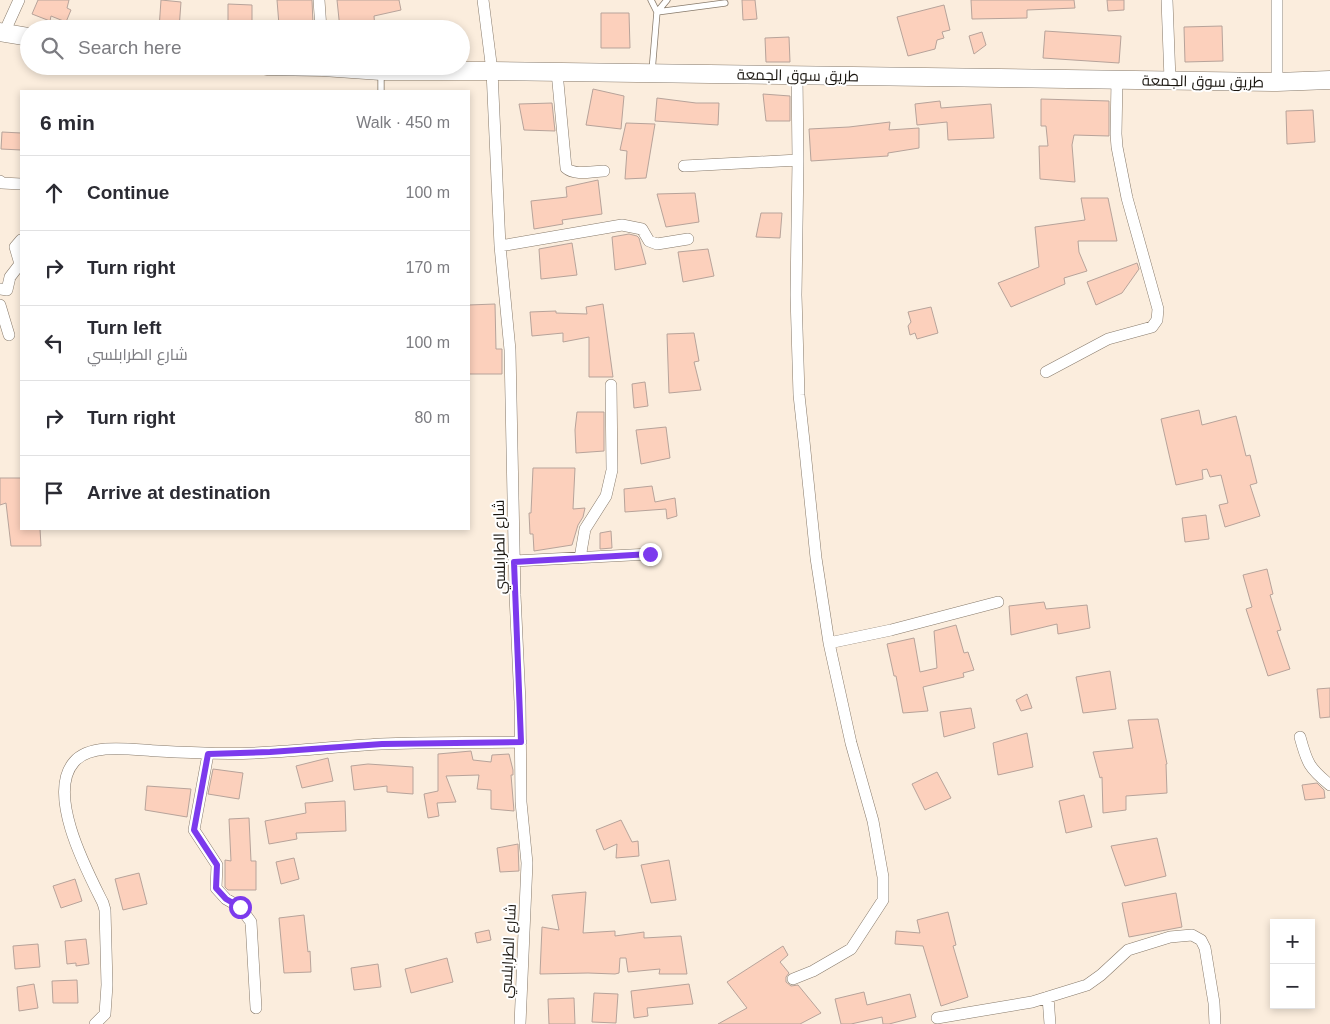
<!DOCTYPE html>
<html lang="en">
<head>
<meta charset="utf-8">
<style>
	body { margin:0; font-family:Arial,Cairo,sans-serif; background:#f2f2f3; color:#2b2b33 }
	.controls { position:absolute; right:15px; bottom:15px; display:grid; overflow:hidden; border-radius:0px; box-shadow:0 2px 8px #0003 }
	.controls button { width:45px; height:45px; display:grid; place-items:center; padding:0; border:0; border-bottom:1px solid #e1e1e2; background:#fff; color:#2b2b33; font:25px sans-serif }
	.stop { position:absolute; width:15px; height:15px; margin:-11px; border:4px solid #7c3aed; border-radius:50%; background:#fff }
	.stop.end { background:#7c3aed; border-color:#fff; box-shadow:0 1px 5px #0008 }
	.list { margin:0; padding:0; list-style:none }
	h2 { display:flex; justify-content:space-between; align-items:center; height:65px; margin:0; padding:0 20px; font-size:21px }
	h2 small { font-size:16px; font-weight:400; color:#7c7c81 }
	.list li { display:grid; grid-template-columns:32px 1fr auto; gap:15px; align-items:center; box-sizing:border-box; height:75px; padding:0 20px; border-top:1px solid #e1e1e2 }
	.list b { display:block; font-size:19px; white-space:nowrap }
	.list p { margin:0; font-size:16px; white-space:nowrap; color:#7c7c81 }
	.list em { font-size:16px; font-style:normal; color:#7c7c81 }
	.icon { flex:none; width:28px; height:28px; fill:none; stroke:currentColor; stroke-width:2; stroke-linecap:round; stroke-linejoin:round }
	.map { position:relative; flex:none; width:1330px; height:1024px; overflow:hidden }
	.search { position:absolute; background:#fff; box-shadow:0 2px 8px #0003; left:20px; top:20px; width:450px; height:55px; display:flex; align-items:center; gap:12px; box-sizing:border-box; padding:0 18px; border-radius:28px; color:#7c7c81; font-size:19px }
	.panel { position:absolute; background:#fff; box-shadow:0 2px 8px #0003; left:20px; top:90px; width:450px; height:440px; border-radius:0px }
	.map>svg:first-child { display:block }
	.building { fill:#fcd0bc; stroke:#b7a39a }
	.lines { fill:none; stroke-linecap:round; stroke-linejoin:round }
	.service-casing { stroke:#877a6b; stroke-width:7 }
	.minor-casing { stroke:#877a6b; stroke-width:12 }
	.primary-casing { stroke:#877a6b; stroke-width:19 }
	.service { stroke:#fff; stroke-width:5.5 }
	.minor { stroke:#fff; stroke-width:11 }
	.primary { stroke:#fff; stroke-width:18 }
	.route { stroke:#7c3aed; stroke-width:6 }
	.labels { text-anchor:middle; dominant-baseline:central; stroke-width:4; stroke-linejoin:round; paint-order:stroke }
	.street-label { font-size:15px; fill:#19150f; stroke:#fff }
</style>
</head>
<body>
<div class="map">
<svg width="1330" height="1024" viewBox="0 0 1330 1024">
	<rect width="100%" height="100%" fill="#fbeddd"/>
	<path class="building" d="M38,0H69L67,8L71,10L66,22L51,16L50,21L32,14Z
		M161,0L181,2L179,29H159Z
		M277,0H312L313,24L279,25Z
		M337,0H399L401,10L374,16L375,29H340Z
		M742,0H755L757,19L743,20Z
		M971,0H1074L1075,8L1027,10V18L972,19Z
		M1107,0H1124V10L1108,11Z
		M228,4L252,5V28L228,27Z
		M944,5L950,30L942,32L944,38L937,40L935,49L908,56L897,17Z
		M601,13H629L630,48H601Z
		M1222,26L1223,61L1185,62L1184,27Z
		M1045,31L1121,36L1119,63L1043,58Z
		M982,32L986,45L974,54L969,36Z
		M789,37L790,62H766L765,38Z
		M593,89L624,96L621,129L586,125Z
		M763,94L790,96V121H766Z
		M657,98L696,103H719L718,125L655,121Z
		M1041,99L1109,101V136L1074,135L1072,145L1075,182L1040,179L1039,146H1048L1046,126H1041Z
		M940,101L941,108L991,104L994,138L948,140L947,122L917,125L915,104Z
		M552,103L555,131L524,130L519,104Z
		M1313,110L1315,142L1287,144L1286,111Z
		M890,122L889,130L919,128V148L888,153V156L811,161L809,129L849,127Z
		M626,123L655,124L646,178L625,179L627,151L620,150Z
		M2,132L21,133V150L1,149Z
		M598,180L602,214L562,220L563,224L534,229L531,201L567,197L566,187Z
		M695,193L699,222L666,227L657,194Z
		M1081,198H1108L1117,241H1078L1079,252L1087,271L1064,278L1065,284L1011,307L998,283L1039,267L1035,227L1085,220Z
		M761,213H782L780,238L756,237Z
		M629,234L637,236L639,238L646,264L615,270L612,237Z
		M572,243L577,275L541,279L539,249Z
		M708,249L714,276L683,282L678,252Z
		M1137,263L1139,269L1122,293L1096,305L1087,282Z
		M495,304L496,349H502V374H469V305Z
		M603,304L613,377H589V337L563,342V333L532,336L530,312L556,311V313L587,314L586,307Z
		M931,307L938,333L917,339L915,333L910,335L908,326L911,322L908,312Z
		M694,333L699,361L694,362L701,390L669,393L667,334Z
		M645,382L648,406L634,408L632,384Z
		M1199,410L1202,425L1236,416L1246,456L1250,455L1257,483L1250,485L1260,516L1225,527L1219,505L1228,503L1221,475L1210,477L1207,469L1202,470L1203,479L1176,485L1161,419Z
		M577,412H604V451L576,453L575,430Z
		M666,427L670,458L641,464L636,430Z
		M533,468H575L573,509L585,508L583,517L578,525L572,545L534,551L533,534H530L529,513H531Z
		M0,478H21V529H40L41,546H11L6,503L0,505Z
		M652,486L655,502L675,498L677,516L667,519L666,509L625,512L624,489Z
		M1206,515L1209,539L1185,542L1182,518Z
		M611,531L612,548L600,549V533Z
		M1267,569L1273,594L1270,595L1281,630L1277,631L1290,669L1268,676L1246,609L1252,607L1243,575Z
		M1044,602L1046,609L1087,605L1090,628L1058,634L1057,624L1011,635L1009,606Z
		M956,625L964,653L968,652L974,670L963,673L964,677L923,687L928,711L903,713L896,676H894L887,644L914,638L920,672L937,668L934,631Z
		M1110,671L1116,709L1083,713L1076,677Z
		M1330,688V717L1320,718L1317,689Z
		M1027,694L1032,708L1021,711L1016,700Z
		M971,708L975,728L944,737L940,712Z
		M1158,719L1167,764H1166L1167,793L1126,796V810L1103,813L1102,777L1100,778L1093,752L1133,748L1128,720Z
		M1027,733L1033,767L998,775L993,743Z
		M471,751L473,760L491,762L492,755L509,754L513,770V775H511L514,811L491,809V790L477,789L479,775L446,776L456,802L437,803L439,816L428,818L424,794L438,791V754Z
		M328,758L333,781L302,788L296,766Z
		M368,764L413,767V794L387,792V786L354,790L351,766Z
		M213,769L243,773L239,799L208,794Z
		M937,772L951,798L925,810L912,784Z
		M1317,783L1324,790L1325,798L1305,800L1302,785Z
		M147,786L191,789L187,817L145,810Z
		M1084,795L1092,827L1066,833L1059,801Z
		M345,801L346,831L296,833L297,839L269,844L265,821L306,813L305,803Z
		M249,818L251,861H256V890H228L225,887V860L231,861L229,819Z
		M621,820L632,842L638,841L639,856L616,858L617,844L604,850L596,830Z
		M1157,838L1166,876L1125,886L1111,846Z
		M518,844L519,871L500,872L497,848Z
		M294,858L299,879L281,884L276,862Z
		M669,860L676,900L651,903L641,865Z
		M139,873L147,904L123,910L115,879Z
		M75,879L82,901L61,908L53,886Z
		M586,892L583,933L615,931V936L644,932V938L681,936L687,974H659L660,969L628,972L626,958H620L619,973L615,974L588,973L540,974L542,927L559,930L552,895Z
		M1176,893L1182,927L1129,937L1122,903Z
		M948,912L956,945L953,946L968,997L941,1006L923,946L895,944L896,931L920,933L917,920Z
		M304,915L308,952L310,951L311,972L284,973L279,918Z
		M489,930L491,940L477,943L475,933Z
		M86,939L89,964L76,966V963L67,964L65,941Z
		M38,944L40,967L15,969L13,946Z
		M783,946L788,955L780,962L789,973L786,977V982L791,986L798,985L821,1013L800,1024H718L747,1008L727,982Z
		M447,958L453,982L411,993L405,969Z
		M378,964L381,987L354,990L351,968Z
		M77,980L78,1003H53L52,981Z
		M34,984L38,1008L19,1011L17,987Z
		M689,984L693,1004L647,1008L648,1016L634,1018L631,991Z
		M864,992L867,1005L910,994L916,1017L889,1024H883L882,1017L851,1024H841L835,999Z
		M594,993L618,994L616,1023L592,1022Z
		M574,998L575,1024H549L548,999Z"/>
	<g class="lines">
		<g class="service-casing">
			<path id="service" d="M651,0L657,12L652,71
				M657,12L725,3
				M657,12L667,0
				M381,91V74"/>
		</g>
		<g class="minor-casing">
			<path id="minor" d="M319,0L321,29
				M483,0L492,71L500,246L510,350L515,595L520,702L521,802L527,863L520,1024
				M1167,0L1170,80
				M1277,0V82
				M4,33L19,0
				M557,72L566,168C575,176 593,171 604,171
				M684,166L798,160
				M0,181L2,183L21,184
				M500,246L622,225L642,229L649,241L657,244L688,239
				M0,289L7,290L10,277L20,264L15,247L21,240
				M0,305L9,335
				M1046,372L1108,339L1152,327L1157,320L1158,309L1127,198L1117,147L1116,134L1117,80
				M580,558L585,529L606,496L612,470L611,385
				M514,561L650,554
				M829,643L891,630L998,602
				M1300,737C1307,763 1309,768 1330,785
				M208,754L194,830L217,865L216,888L226,899L240,907L251,922L256,1008
				M793,979L813,971L851,949L883,900V877L873,821L851,743L829,643L816,558L804,441L799,395L796,295L798,160L797,75
				M1048,997L1050,1024
				M937,1018L1032,1002L1087,985L1101,975L1128,950L1170,937L1192,935L1201,940L1205,948L1214,1003L1215,1024
				M95,1024L105,1014L107,985L105,910L103,903C87,871 46,794 74,762C91,742 134,750 158,751C196,753 234,755 271,752C308,750 344,746 381,744C427,742 474,743 521,742"/>
		</g>
		<g class="primary-casing">
			<path id="primary" d="M0,32L29,37
				M267,66L323,67L381,71H492L1277,82L1330,80"/>
		</g>
		<use href="#service" class="service"/>
		<use href="#minor" class="minor"/>
		<use href="#primary" class="primary"/>
	</g>
	<g class="lines">
		<path class="route" d="M240,907L226,899L216,888L217,865L194,830L208,754L270,752L382,744L521,742L514,562L650,554"/>
	</g>
	<g class="labels">
		<g class="street-label">
			<text transform="translate(798 75) rotate(1)">طريق سوق الجمعة</text>
			<text transform="translate(1203 81) rotate(1)">طريق سوق الجمعة</text>
			<text transform="translate(499 547) rotate(-91)">شارع الطرابلسي</text>
			<text transform="translate(508 951) rotate(-87)">شارع الطرابلسي</text>
		</g>
	</g>
</svg>
<div class="controls">
<button>+</button>
<button>−</button>
</div>
<div class="stop" style="left:240px;top:907px"></div>
<div class="stop end" style="left:650px;top:554px"></div>
<div class="search"><svg class="icon" aria-label="search" viewBox="0 0 24 24"><circle cx="10" cy="10" r="6"/><path d="M15 15l6 6"/></svg>Search here</div>
<section class="panel">
<h2>6 min<small>Walk · 450 m</small></h2>
<ul class="list">
<li><svg class="icon" aria-label="ahead" viewBox="0 0 24 24"><path d="M12 20V5M6 11l6-6 6 6"/></svg><div><b>Continue</b></div><em>100 m</em></li>
<li><svg class="icon" aria-label="right" viewBox="0 0 24 24"><path d="M7 20v-9h11M14 6l5 5-5 5"/></svg><div><b>Turn right</b></div><em>170 m</em></li>
<li><svg class="icon" aria-label="left" viewBox="0 0 24 24"><path d="M17 20v-9H6M10 6l-5 5 5 5"/></svg><div><b>Turn left</b><p>شارع الطرابلسي</p></div><em>100 m</em></li>
<li><svg class="icon" aria-label="right" viewBox="0 0 24 24"><path d="M7 20v-9h11M14 6l5 5-5 5"/></svg><div><b>Turn right</b></div><em>80 m</em></li>
<li><svg class="icon" aria-label="arrive" viewBox="0 0 24 24"><path d="M6 21V4h12l-3 4 3 4H6"/></svg><div><b>Arrive at destination</b></div></li>
</ul>
</section>
</div>
</body>
</html>
